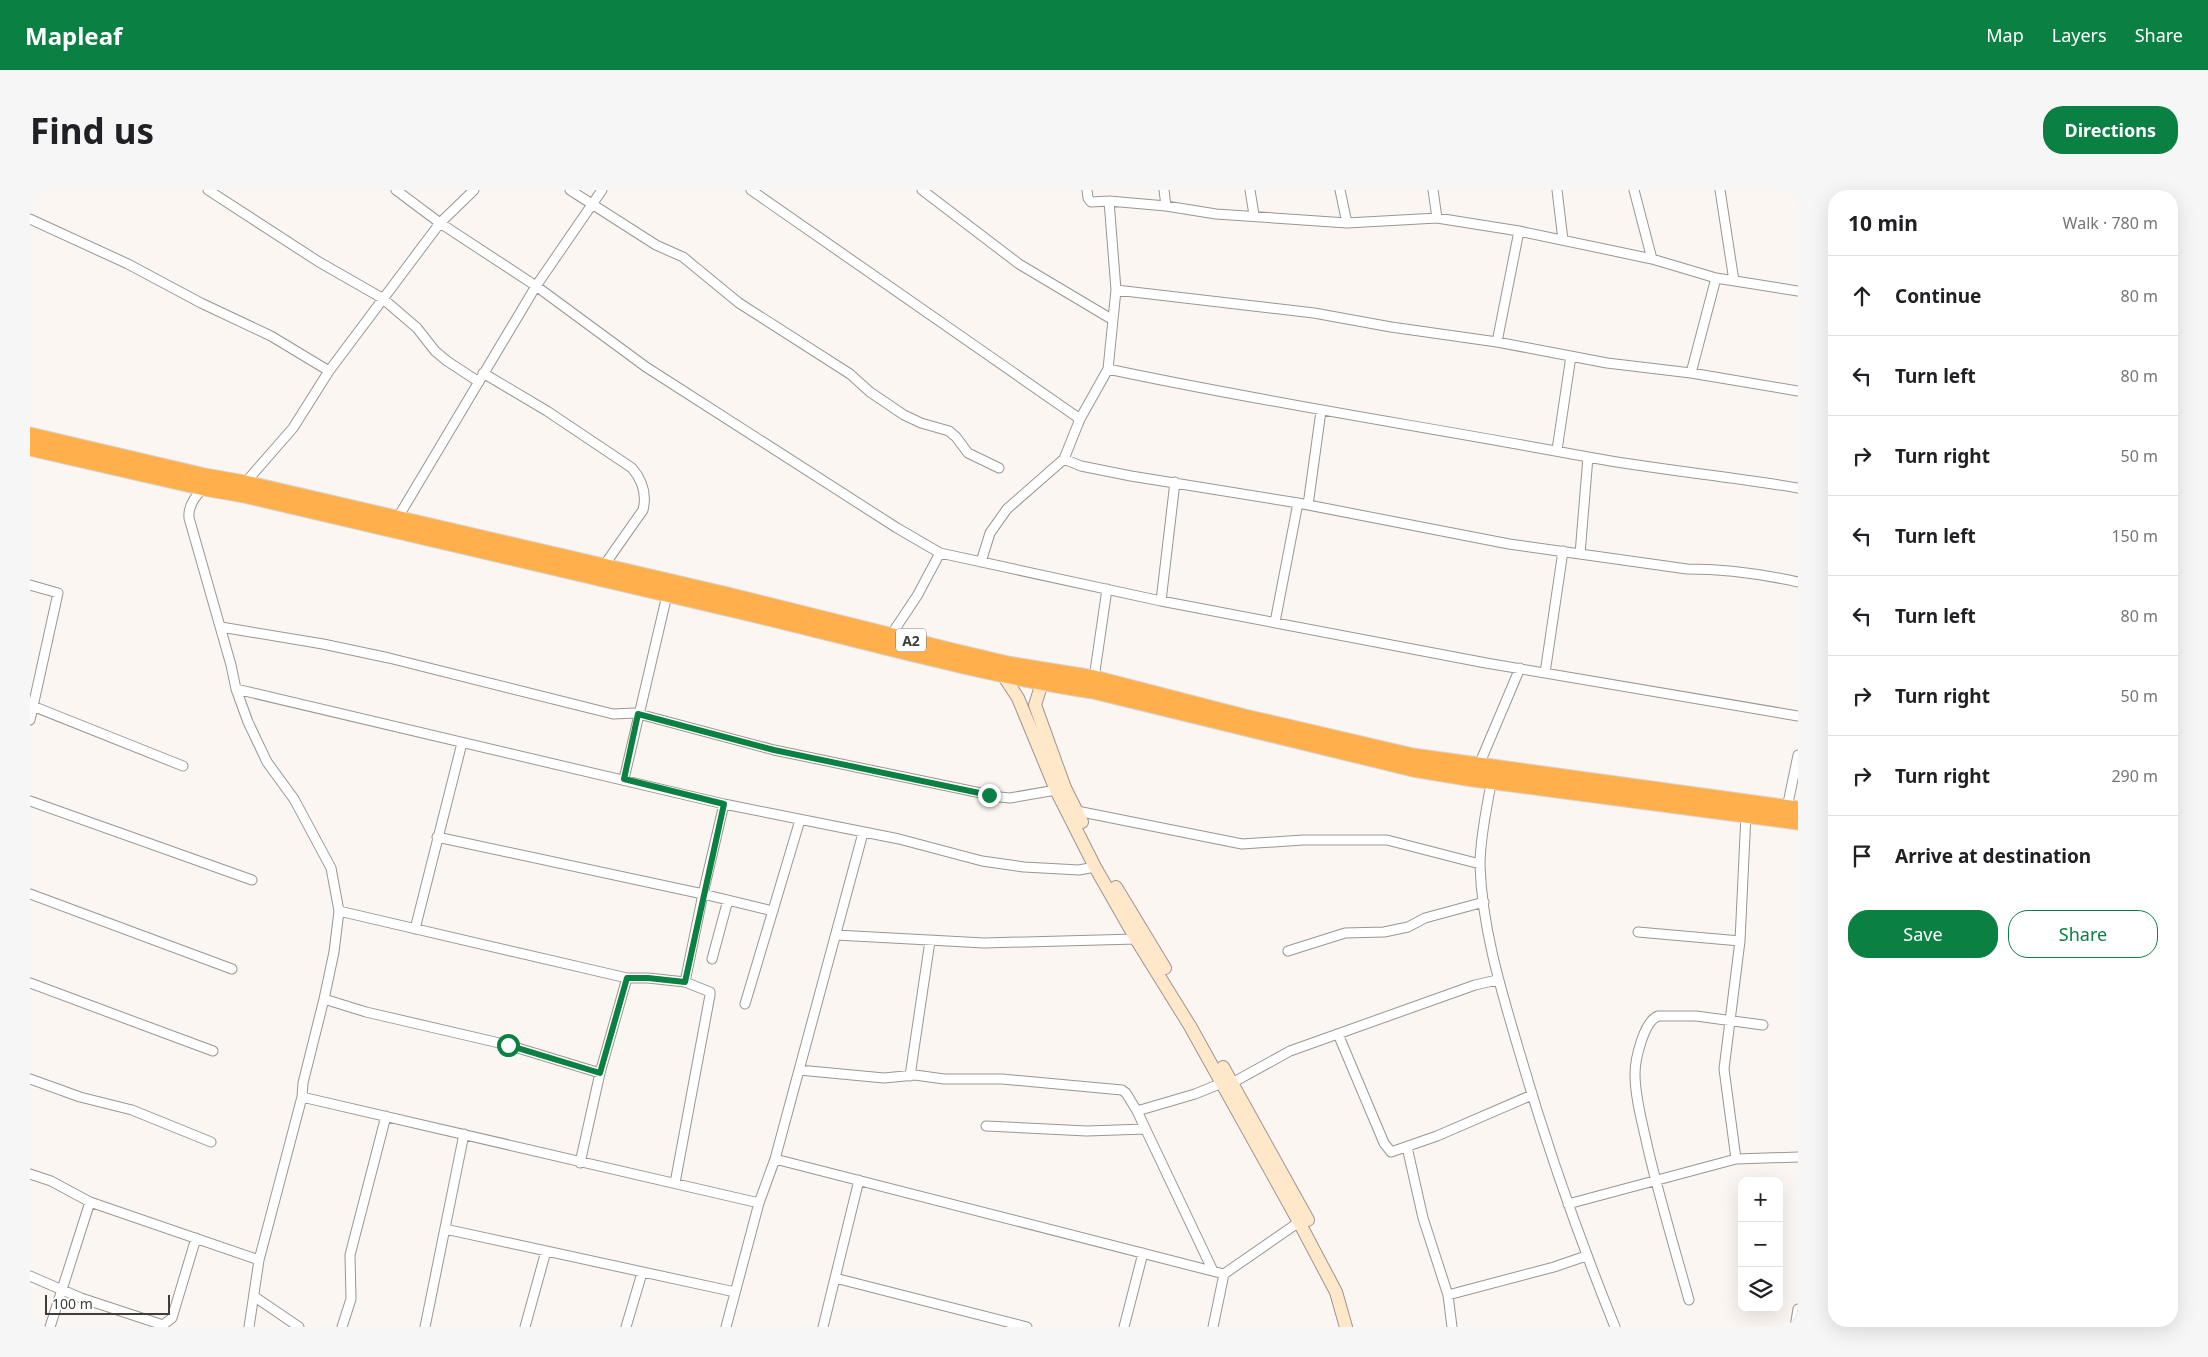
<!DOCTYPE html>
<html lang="en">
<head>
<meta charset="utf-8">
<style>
	body { margin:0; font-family:"Noto Sans",sans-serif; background:#f6f6f6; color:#202124 }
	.controls { position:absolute; right:15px; bottom:15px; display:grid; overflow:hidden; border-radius:10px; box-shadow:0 5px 20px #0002 }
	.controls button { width:45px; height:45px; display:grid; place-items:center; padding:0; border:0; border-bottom:1px solid #e0e0e0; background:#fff; color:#202124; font:25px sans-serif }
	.scale { position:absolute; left:15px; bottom:12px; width:125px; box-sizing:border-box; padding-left:5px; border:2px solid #3f3d3a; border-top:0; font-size:14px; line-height:18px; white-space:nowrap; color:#3f3d3a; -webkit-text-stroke:4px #fff; paint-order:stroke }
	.stop { position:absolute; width:15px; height:15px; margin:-11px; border:4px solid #0b8043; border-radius:50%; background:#fff }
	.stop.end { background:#0b8043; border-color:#fff; box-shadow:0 1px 5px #0008 }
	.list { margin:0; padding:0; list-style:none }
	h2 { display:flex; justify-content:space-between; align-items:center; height:65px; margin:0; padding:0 20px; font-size:21px }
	h2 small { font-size:16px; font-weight:400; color:#757577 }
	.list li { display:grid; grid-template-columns:32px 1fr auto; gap:15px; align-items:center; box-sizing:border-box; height:80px; padding:0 20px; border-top:1px solid #e0e0e0 }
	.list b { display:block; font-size:19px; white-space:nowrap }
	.list em { font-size:16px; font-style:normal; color:#757577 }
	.actions { display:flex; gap:10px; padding:15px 20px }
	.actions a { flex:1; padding:11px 0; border:1px solid #0b8043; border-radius:20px; text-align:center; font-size:18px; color:#0b8043 }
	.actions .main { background:#0b8043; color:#fff }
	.icon { flex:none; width:28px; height:28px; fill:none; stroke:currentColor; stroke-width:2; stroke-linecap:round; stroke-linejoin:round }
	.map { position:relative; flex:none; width:1768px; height:1137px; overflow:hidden; border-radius:20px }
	header { display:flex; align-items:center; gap:30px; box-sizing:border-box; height:70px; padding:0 25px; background:#0b8043; color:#fff }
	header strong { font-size:24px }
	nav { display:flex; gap:28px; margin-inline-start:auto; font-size:18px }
	.intro { display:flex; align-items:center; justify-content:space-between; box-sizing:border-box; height:120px; padding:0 30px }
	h1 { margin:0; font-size:35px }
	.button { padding:12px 22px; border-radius:20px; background:#0b8043; color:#fff; font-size:18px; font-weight:700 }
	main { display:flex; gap:30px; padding:0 30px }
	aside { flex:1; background:#fff; border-radius:20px; box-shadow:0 5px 20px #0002 }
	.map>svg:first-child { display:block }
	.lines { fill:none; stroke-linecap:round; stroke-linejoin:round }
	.street-casing { stroke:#9b9691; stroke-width:11 }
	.secondary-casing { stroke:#9b9691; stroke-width:14 }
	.highway-casing { stroke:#d5d4d4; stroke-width:17 }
	.street { stroke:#fff; stroke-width:9 }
	.secondary { stroke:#ffe7c9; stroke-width:12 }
	.highway { stroke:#ffb04c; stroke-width:15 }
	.route { stroke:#0b8043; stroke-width:6 }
	.labels { text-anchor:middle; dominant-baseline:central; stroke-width:5; stroke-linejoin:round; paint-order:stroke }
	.shield { fill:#fff; stroke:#797775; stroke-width:1 }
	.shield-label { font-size:14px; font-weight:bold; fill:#3f3d3a }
</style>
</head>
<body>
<header>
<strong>Mapleaf</strong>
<nav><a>Map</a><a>Layers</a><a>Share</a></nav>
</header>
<div class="intro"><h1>Find us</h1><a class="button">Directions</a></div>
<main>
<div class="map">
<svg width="1768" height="1137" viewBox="0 0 1768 1137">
	<rect width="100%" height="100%" fill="#fbf6f1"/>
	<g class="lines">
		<g class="street-casing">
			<path id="street" d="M178,0L289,72L352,108L387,138L405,161L417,171L449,192
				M366,0L410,33L506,96L616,177L867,338L910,363L1131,411L1456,473L1768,526
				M540,0L626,55L653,67L709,113L820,184L840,202L874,225L891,233L919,241L926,247L938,263L969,278
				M721,0L1050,229
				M892,0L989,74L1083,130
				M1057,0L1058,8L1061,12L1079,11L1136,16L1186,24L1317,33L1407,28L1489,41L1622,69L1686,88L1768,101
				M1134,0L1136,16
				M1220,0L1224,25
				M1310,0L1317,33
				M1403,0L1407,28
				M1527,0L1533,50
				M1604,0L1622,69
				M1690,0L1704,91
				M0,29L98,74L171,113L241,146L299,181
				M1086,100L1284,123L1361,137L1467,152L1577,173L1661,183L1768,201
				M1467,152L1489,41
				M1078,179C1237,213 1398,237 1558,267C1628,280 1698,286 1768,298
				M453,183L517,221L602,278C613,291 617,304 613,320L573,377
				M1661,183L1686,88
				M1527,260L1541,166
				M1034,269L1051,276L1101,286L1268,313L1479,354L1657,379C1694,379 1732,384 1768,392
				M215,293L263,238L299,181L410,33L444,0
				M174,298C165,306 158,317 159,328L201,475L206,499L218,532L237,572L264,609L301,678L309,721L304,762L294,809L273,893L272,907L229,1070L219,1137
				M1278,315L1291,221
				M367,329L506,96L572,0
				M1550,364L1558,267
				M951,372L960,343L977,319L1034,269L1050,229L1078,179L1086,100L1079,11
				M0,395L28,403L0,530
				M1131,411L1145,292
				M1245,432L1268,313
				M191,437L293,454L359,468L583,524L605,523L744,560L970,607L980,608L1026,600
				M861,445L887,406L910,363
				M1515,483L1533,361
				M1064,488L1077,399
				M206,499L694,614L869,649L952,671L994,677L1049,680L1065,677
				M0,515L153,576
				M1449,575L1490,478
				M594,589L637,405
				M1462,589C1457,614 1450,650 1450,675C1452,740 1472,803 1490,864C1517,957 1549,1048 1585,1137
				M0,611L222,690
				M1757,618L1768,565
				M1047,621L1212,654L1273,650H1357L1450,674
				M407,647L673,704L743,721
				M0,704L202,779
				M309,721L597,788
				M385,739L432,553
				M1608,742L1710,751
				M806,745L954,753L1106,749
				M1258,761L1315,743L1354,742L1378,737L1395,728L1454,712
				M682,769L698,710
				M0,793L183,861
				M294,809L336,822L478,855L570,883
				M715,814L770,630
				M1308,844L1354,953L1361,962L1407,946L1502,905
				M769,880L854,888L885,885L914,889H972L1092,900L1096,903L1107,921L1183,1081
				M880,886L900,751
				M0,889L50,907L102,920L181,952
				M1202,893L1260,861L1445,795L1467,790
				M272,907L729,1013
				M1107,921L1165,904L1192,893
				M956,936L1057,941L1115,939
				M1377,957L1393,1028L1418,1105L1422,1137
				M745,969L1194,1084L1269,1032
				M1706,969L1694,879L1710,751L1716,624
				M550,973L570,883L597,788H618L655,792L673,704L694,614
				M0,984L21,991L60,1012L229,1070
				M645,993L680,805V802L655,792
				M1538,1014L1706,969L1768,967
				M415,1039L705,1102
				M0,1086L51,1108L133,1135L142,1128L166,1048
				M805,1088L997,1137
				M1418,1105L1524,1077L1556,1066
				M225,1107L269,1137
				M1659,1110C1645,1060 1630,1010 1618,959C1613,935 1605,909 1605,884C1605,869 1614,831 1628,826H1666L1733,835
				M20,1137L60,1012
				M312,1137L321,1109L320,1065L356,926
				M395,1137L434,944
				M495,1137L516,1061
				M596,1137L612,1083
				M696,1137L729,1013L745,969L833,643
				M793,1137L829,990
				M1094,1137L1113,1063
				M1183,1137L1194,1084
				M1765,1137L1768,1119"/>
		</g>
		<g class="secondary-casing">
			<path id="secondary" d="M973,485L988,508L1026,600L1065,677L1106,749L1160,836L1269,1032L1306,1102L1316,1137
				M1012,493L1005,515L1035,598L1052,632
				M1086,697L1135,778
				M1193,877L1278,1030"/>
		</g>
		<g class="highway-casing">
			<path id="highway" d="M0,245L175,286L215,293L698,405L923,461L978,474L1064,488L1215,527L1383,566L1768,619
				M0,258L174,298L214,305C374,344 535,381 696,418C818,446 938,482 1063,501L1383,579L1443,589L1768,632"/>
		</g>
		<use href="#street" class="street"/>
		<use href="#secondary" class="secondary"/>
		<use href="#highway" class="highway"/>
	</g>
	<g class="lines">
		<path class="route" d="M478,855L570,883L597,788H618L655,792L694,614L594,589L608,524L744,560L959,605"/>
	</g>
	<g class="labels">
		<rect class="shield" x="866" y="438.5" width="30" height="23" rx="4"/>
		<g class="shield-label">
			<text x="881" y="450">A2</text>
		</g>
	</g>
</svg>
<div class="controls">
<button>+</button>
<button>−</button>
<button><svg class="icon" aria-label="layers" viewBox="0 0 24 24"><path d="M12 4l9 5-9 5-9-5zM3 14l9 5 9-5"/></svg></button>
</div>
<div class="scale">100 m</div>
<div class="stop" style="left:478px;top:855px"></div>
<div class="stop end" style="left:959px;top:605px"></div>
</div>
<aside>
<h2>10 min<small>Walk · 780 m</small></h2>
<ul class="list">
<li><svg class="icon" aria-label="ahead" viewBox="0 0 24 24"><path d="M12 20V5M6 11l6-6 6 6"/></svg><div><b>Continue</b></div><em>80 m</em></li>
<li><svg class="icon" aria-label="left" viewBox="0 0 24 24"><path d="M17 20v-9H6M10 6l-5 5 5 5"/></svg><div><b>Turn left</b></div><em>80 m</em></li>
<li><svg class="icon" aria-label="right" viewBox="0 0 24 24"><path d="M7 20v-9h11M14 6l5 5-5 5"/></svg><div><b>Turn right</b></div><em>50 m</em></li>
<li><svg class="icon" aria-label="left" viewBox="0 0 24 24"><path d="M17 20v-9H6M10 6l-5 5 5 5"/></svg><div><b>Turn left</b></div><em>150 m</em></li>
<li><svg class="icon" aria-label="left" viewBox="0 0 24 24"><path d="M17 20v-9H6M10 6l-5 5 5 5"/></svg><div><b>Turn left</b></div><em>80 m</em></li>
<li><svg class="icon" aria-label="right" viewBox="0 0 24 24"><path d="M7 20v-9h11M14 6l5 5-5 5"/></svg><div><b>Turn right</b></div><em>50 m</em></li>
<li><svg class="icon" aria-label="right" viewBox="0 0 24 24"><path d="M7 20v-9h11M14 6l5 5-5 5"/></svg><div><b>Turn right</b></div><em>290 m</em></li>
<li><svg class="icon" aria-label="arrive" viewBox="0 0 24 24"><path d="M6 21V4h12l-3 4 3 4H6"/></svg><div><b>Arrive at destination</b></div></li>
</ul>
<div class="actions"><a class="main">Save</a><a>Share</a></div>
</aside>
</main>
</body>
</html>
